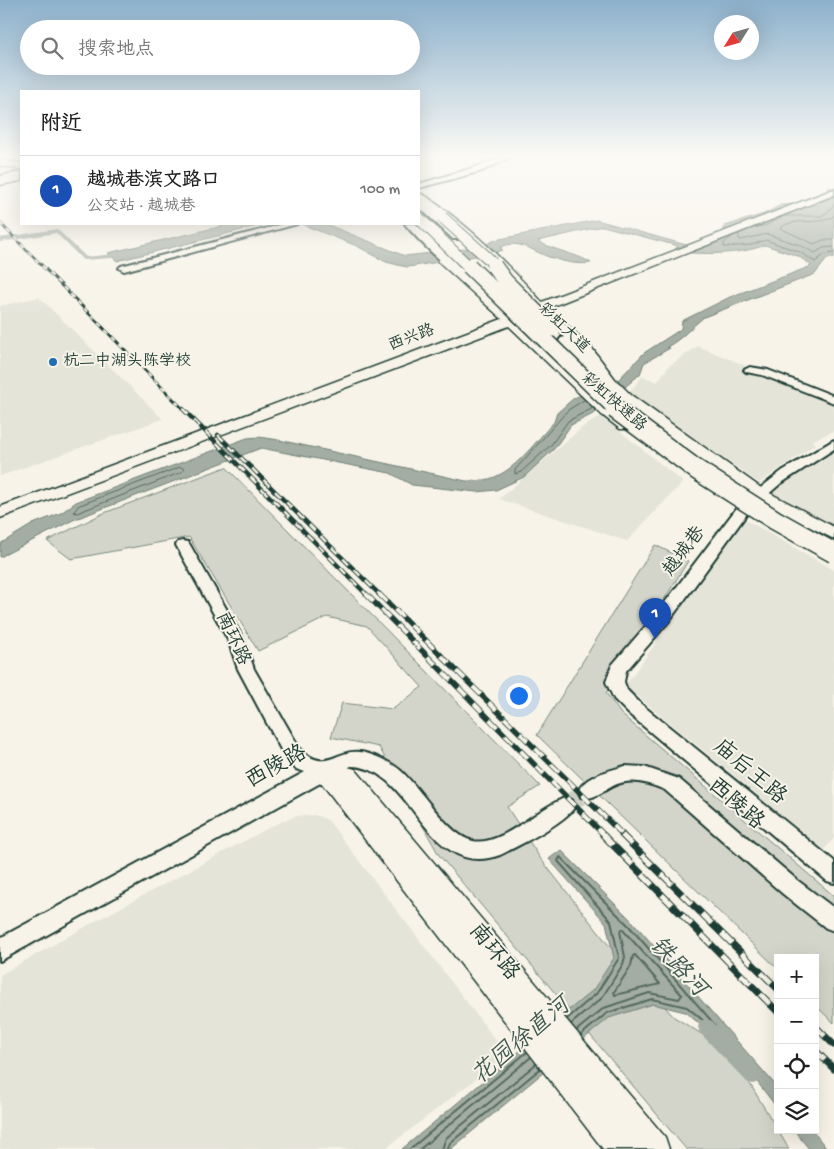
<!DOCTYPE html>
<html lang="zh">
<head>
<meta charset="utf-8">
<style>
	body { margin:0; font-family:"Gochi Hand","LXGW WenKai TC",sans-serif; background:#f6f6f6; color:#222 }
	.controls { position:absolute; right:15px; bottom:15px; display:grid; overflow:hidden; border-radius:0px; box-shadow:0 5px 20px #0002 }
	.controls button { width:45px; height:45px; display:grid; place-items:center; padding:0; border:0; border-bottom:1px solid #e0e0e0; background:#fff; color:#222; font:25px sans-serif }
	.compass { position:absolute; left:714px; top:15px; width:45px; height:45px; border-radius:50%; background:#fff; box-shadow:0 5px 20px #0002; rotate:233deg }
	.you { position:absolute; left:518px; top:695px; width:18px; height:18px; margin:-12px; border:4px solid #fff; border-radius:50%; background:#1a73e8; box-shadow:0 0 0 8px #1a73e833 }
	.badge { display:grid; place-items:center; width:32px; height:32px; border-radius:50%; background:#b45309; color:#fff; font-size:16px; font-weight:700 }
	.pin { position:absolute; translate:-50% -41px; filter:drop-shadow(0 1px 2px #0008) }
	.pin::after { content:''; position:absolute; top:26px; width:18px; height:15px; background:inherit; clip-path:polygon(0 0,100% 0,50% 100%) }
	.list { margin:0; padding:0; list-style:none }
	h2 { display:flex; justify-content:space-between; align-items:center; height:65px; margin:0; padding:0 20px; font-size:21px }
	h2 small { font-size:16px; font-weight:400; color:#767676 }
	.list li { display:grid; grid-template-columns:32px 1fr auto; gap:15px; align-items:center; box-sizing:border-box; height:70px; padding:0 20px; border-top:1px solid #e0e0e0 }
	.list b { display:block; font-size:19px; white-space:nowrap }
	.list p { margin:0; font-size:16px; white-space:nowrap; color:#767676 }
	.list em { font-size:16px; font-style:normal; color:#767676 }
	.icon { flex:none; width:28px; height:28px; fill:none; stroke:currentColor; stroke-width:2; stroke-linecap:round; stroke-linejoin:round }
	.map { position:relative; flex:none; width:834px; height:1149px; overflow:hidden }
	.search { position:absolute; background:#fff; box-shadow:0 5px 20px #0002; left:20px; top:20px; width:400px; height:55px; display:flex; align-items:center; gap:12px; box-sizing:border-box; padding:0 18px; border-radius:28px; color:#767676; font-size:19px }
	.panel { position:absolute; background:#fff; box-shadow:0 5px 20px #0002; left:20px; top:90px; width:400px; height:135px; border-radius:0px }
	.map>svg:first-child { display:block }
	.built { fill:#e5e4d9 }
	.green { fill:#d3d5ca; stroke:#79897f }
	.water { fill:#a4ada3; stroke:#6f8077 }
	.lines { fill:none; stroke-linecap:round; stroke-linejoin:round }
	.shore-far1 { stroke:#546a60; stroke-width:1 }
	.shore { stroke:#546a60; stroke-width:2 }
	.canal { fill:#a4ada3; fill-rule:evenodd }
	.minor-tunnel { stroke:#cccfc4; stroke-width:18; stroke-dasharray:18 9; stroke-linecap:butt }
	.minor-casing { stroke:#1f3d34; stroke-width:4 }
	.major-casing { stroke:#1f3d34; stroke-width:3 }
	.highway-casing { stroke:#1f3d34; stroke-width:4 }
	.minor { fill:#f7f3e8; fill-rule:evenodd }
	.major { fill:#f7f3e8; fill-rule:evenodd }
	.highway { fill:#f7f3e8; fill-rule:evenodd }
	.rail-far3-casing { stroke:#1f3d34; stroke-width:3 }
	.rail-far2-casing { stroke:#1f3d34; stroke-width:4.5 }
	.rail-far1-casing { stroke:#1f3d34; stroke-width:5.5 }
	.rail-casing { stroke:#1f3d34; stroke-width:7 }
	.rail-far3 { stroke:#f7f3e8; stroke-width:2; stroke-dasharray:5; stroke-linecap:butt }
	.rail-far2 { stroke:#f7f3e8; stroke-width:2.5; stroke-dasharray:8; stroke-linecap:butt }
	.rail-far1 { stroke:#f7f3e8; stroke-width:4; stroke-dasharray:11; stroke-linecap:butt }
	.rail { stroke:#f7f3e8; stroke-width:5; stroke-dasharray:14; stroke-linecap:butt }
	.highway-bridge-far2-casing { stroke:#1f3d34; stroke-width:13; stroke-linecap:butt }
	.highway-bridge-far1-casing { stroke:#1f3d34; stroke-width:18; stroke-linecap:butt }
	.highway-bridge-casing { stroke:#1f3d34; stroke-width:22; stroke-linecap:butt }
	.highway-bridge-far2 { stroke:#f7f3e8; stroke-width:11 }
	.highway-bridge-far1 { stroke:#f7f3e8; stroke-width:15 }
	.highway-bridge { stroke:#f7f3e8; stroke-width:19 }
	.poi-dot { fill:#1f6fb2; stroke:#f7f3e8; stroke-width:2 }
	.labels { text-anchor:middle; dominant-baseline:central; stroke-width:4; stroke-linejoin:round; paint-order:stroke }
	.far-street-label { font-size:16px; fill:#1f3d34; stroke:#f7f3e8 }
	.far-poi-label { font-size:16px; fill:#1f3d34; stroke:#f7f3e8; text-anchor:start }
	.street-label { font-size:19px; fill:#1f3d34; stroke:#f7f3e8 }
	.near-street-label { font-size:22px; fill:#1f3d34; stroke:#f7f3e8 }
	.near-water-label { font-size:24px; font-style:italic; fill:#405950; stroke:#f7f3e8 }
</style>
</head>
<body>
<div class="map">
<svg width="834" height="1149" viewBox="0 0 834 1149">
	<rect width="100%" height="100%" fill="#f7f3e8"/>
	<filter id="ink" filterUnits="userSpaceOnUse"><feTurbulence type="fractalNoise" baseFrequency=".02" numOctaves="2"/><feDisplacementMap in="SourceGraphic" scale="10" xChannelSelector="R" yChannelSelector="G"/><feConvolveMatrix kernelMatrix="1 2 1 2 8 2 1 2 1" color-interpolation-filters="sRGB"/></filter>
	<g filter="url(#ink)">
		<path class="built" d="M39,297L163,419L0,476V306Z
			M698,346L834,403V431L811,441L816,444L759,483L629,392L643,376L657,382L669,366Z
			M601,416L683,482L627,541L499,499L583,427Z
			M834,451V529L778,500L771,492L805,462L812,465Z
			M744,519L834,570V838L824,850L625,686Z
			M315,815L328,820L507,1055L385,1149H0V975L94,922L272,826L296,816Z"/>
		<path class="green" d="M226,467L540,786L507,807L540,858L607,943L674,1017L731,1052L789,1149H686L439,855L379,747L331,737L342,703L393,709L422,687L367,626L327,617L258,651L189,537L71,559L47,541L104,513Z
			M655,545L688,561L606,693L621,714L834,896V1023L815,1005V958H778V969L537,735Z"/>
		<path class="water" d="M828,188H834V258L827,259L815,274L704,317C690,328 683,338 667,347L670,348L644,363L640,374L595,413L571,425L554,449L524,477L496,490L477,492L412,485L390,473L261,448L73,520L0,557V544L33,524L61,513L76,502L247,438L259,437L279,440L466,481C476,481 487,481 497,476C519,466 537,440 554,422L557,413L574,398L618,380L644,353L681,329L682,321L730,297L809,267L811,265L798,256L765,245C741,255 699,255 673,251L678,246L603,226L538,241C554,251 576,253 591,263C577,265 565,262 552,258C535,253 517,237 500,248L503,250L494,253L408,267L402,266L386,262L357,246L301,224H326L405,256L473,248L483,246L495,240L597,220L686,245L719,239L729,235L723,228L725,226L764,214L781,205L792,204L818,205L822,202L811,198L820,197L833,191Z
			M231,224H266L117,261L108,253Z
			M561,850L633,922L778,1088V1109L745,1066L716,1037L685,1012L653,1004L609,1018L451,1149H402L593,990L614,958L606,923L549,859Z
			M794,1130H812L827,1149H809Z"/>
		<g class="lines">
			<path class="shore-far1" d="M834,216C817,227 796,216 780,228L814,244L823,240H834
				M750,229L767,225L784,216H821L828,212L834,204
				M739,234V239L741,240L767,234L802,246L815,253L823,248L834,247
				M733,236L724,243V247L751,245L766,240L800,252L815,262L825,254L834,253
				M584,400L568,410L515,470V474L521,472L551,445L568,421L593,408
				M181,467L184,469L182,472L77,513L74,512L78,506Z"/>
			<path class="shore" d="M635,955L660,984L615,995L614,992L631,966L633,956Z
				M567,1019L597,993L619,958L611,921L558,861L560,857L629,926L715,1025L711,1027L687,1007L652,999L607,1013L581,1035
				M571,1024L602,998L623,964L625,957L620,931L622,929L682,995L679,999L649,993L604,1008L577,1030
				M410,1149L527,1052
				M420,1149L531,1057
				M442,1149L446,1138L536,1064
				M448,1149L450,1143L540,1069"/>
			<path class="canal" d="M57,229L86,257L124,253L127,255L124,257L83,260L56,233L0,242V238Z
				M706,1019L712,1021L759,1070L761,1076L759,1082L753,1084L747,1082L700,1033L698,1027L700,1021Z"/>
			<path class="minor-tunnel" d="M565,806L588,791"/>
			<g class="minor-casing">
				<path id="minor" d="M501,157H511L482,171L419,188V184L476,167Z
					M284,224H297L124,271L119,268L121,266Z
					M750,367L768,370L834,396V403L762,375L746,372L744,370Z
					M834,440V449L780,484L749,511L669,621L626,671L624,682L627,690L641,704L834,861V883L827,881L629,714L614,699L606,682L612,665L657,613L739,505L782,471Z
					M183,541L188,542L190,545L244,640L254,669L300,749C329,777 337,743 369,754C381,758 390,762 400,770C420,787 448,836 473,841C501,847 539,807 565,798L572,800L575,806C567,822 518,846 500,855C426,882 413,766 351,766L0,961V938L305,772L296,769L286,759L238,669L228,640L176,545L178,542Z
					M625,766L644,767L679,779L797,880L834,908V931L826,928L783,894L665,790C653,785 639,780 626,782C609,783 597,802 581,797L578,791C586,775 609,771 625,766Z"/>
			</g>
			<g class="major-casing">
				<path id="major" d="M0,160L21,163V169L0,166Z
					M21,175V181L0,185V179Z
					M834,189V195L548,308L591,347L615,379L631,395L764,490L834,527V539L752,498L621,401L605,385L581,353L539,312L519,321L633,426L630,429H620L602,415L509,326L0,518V507L502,319L440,263L438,261L440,259H448L512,315L532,306C518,290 505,271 488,257C465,237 443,218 419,200V193C426,195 432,201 438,205C477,233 510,267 542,302Z
					M325,761L355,769L665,1137L669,1149H603L317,777L313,770L317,763Z"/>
			</g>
			<g class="highway-casing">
				<path id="highway" d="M21,172V178L0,182V176Z
					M419,198L423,199L461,233L463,236L461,239H453L419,207Z
					M405,224H418L468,271L487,284L485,287C468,291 416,238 405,224Z
					M566,337L571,338L598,372L600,375L598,378H586L559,341L561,338Z"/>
			</g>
			<use href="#minor" class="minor"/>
			<use href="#major" class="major"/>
			<use href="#highway" class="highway"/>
			<g class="rail-far3-casing">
				<path id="rail-far3" d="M0,223L184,410"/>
			</g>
			<g class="rail-far2-casing">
				<path id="rail-far2" d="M183,409L367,595
					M218,435L380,595"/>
			</g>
			<g class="rail-far1-casing">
				<path id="rail-far1" d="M366,594L605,836
					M379,594L624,836"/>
			</g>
			<g class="rail-casing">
				<path id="rail" d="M603,835L778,1012
					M622,835L778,989
					M815,1026L834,1045
					M815,1050L834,1069"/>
			</g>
			<use href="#rail-far3" class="rail-far3"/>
			<use href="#rail-far2" class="rail-far2"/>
			<use href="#rail-far1" class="rail-far1"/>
			<use href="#rail" class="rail"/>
			<g class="highway-bridge-far2-casing">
				<path id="highway-bridge-far2" d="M442,217L489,259L495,268
					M419,218L470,268"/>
			</g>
			<g class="highway-bridge-far1-casing">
				<path id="highway-bridge-far1" d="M469,266L617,410
					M494,266L505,281L553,329"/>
			</g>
			<g class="highway-bridge-casing">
				<path id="highway-bridge" d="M615,409L697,470L775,520L834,553"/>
			</g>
			<use href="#highway-bridge-far2" class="highway-bridge-far2"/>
			<use href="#highway-bridge-far1" class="highway-bridge-far1"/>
			<use href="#highway-bridge" class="highway-bridge"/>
		</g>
	</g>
	<linearGradient id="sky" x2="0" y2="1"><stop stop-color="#8db1cc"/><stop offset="0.49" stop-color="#fbfaf5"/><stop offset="1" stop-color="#fbfaf5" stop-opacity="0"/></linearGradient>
	<rect width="834" height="318" fill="url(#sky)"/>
	<circle class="poi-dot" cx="53" cy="362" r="5"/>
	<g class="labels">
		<g class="far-street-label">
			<text transform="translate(563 329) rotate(44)">彩虹大道</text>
			<text transform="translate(412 339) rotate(-21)">西兴路</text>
			<text transform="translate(613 403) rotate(41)">彩虹快速路</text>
		</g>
		<g class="far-poi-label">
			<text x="63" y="362">杭二中湖头陈学校</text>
		</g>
		<g class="street-label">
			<text transform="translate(685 552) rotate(-53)">越城巷</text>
			<text transform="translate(232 639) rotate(65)">南环路</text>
		</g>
		<g class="near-street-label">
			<text transform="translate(277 768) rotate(-29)">西陵路</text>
			<text transform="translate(749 773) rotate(40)">庙后王路</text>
			<text transform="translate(735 805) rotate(41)">西陵路</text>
			<text transform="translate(493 953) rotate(51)">南环路</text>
		</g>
		<g class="near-water-label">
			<text transform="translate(677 968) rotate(47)">铁路河</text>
			<text transform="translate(522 1042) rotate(-40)">花园徐直河</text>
		</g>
	</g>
</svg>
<div class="controls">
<button>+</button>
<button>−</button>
<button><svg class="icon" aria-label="locate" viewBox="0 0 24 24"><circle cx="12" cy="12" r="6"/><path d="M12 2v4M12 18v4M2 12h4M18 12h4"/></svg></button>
<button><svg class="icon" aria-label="layers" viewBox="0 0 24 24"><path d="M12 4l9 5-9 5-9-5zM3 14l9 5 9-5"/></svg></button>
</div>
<svg class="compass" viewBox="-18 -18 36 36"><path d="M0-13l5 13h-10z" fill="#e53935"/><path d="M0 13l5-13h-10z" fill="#767676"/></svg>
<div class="you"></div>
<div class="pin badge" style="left:655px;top:639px;background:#1a4fb4">1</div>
<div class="search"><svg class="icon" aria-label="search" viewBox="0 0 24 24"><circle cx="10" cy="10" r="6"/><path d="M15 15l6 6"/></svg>搜索地点</div>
<section class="panel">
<h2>附近<small></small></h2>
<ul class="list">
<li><span class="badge" style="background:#1a4fb4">1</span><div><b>越城巷滨文路口</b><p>公交站 · 越城巷</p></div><em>100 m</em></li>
</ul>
</section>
</div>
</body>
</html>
